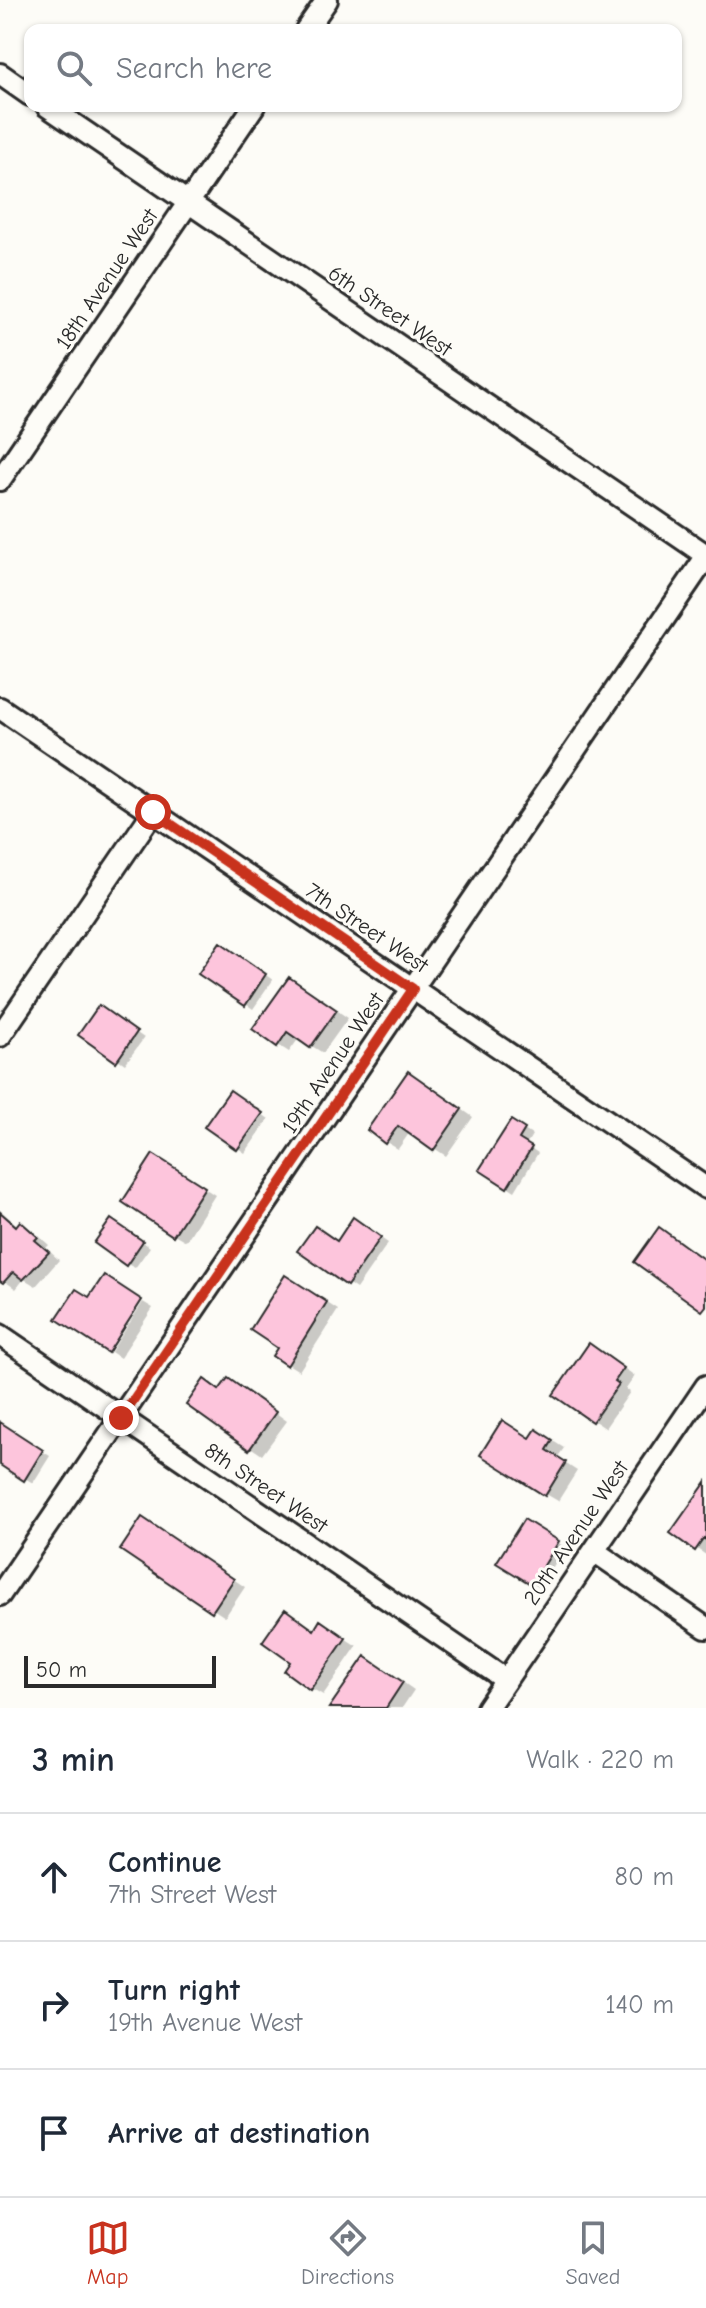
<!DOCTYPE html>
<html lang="en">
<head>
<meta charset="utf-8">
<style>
	body { margin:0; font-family:"Comic Neue",sans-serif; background:#f2f2f3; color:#1f2937 }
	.scale { position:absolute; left:24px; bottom:20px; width:192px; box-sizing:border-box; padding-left:8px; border:4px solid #2b2b2b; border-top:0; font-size:22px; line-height:28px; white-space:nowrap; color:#2b2b2b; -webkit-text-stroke:6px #fdfcf7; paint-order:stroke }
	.stop { position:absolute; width:24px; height:24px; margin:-18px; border:6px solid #c8321e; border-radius:50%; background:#fff }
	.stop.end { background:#c8321e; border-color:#fff; box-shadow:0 2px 8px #0008 }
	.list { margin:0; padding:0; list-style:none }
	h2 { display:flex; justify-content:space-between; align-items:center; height:104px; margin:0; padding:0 32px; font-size:34px }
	h2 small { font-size:26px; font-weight:400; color:#747a83 }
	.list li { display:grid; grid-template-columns:52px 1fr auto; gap:24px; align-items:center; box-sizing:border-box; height:128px; padding:0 32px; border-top:2px solid #e0e1e3 }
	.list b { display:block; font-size:30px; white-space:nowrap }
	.list p { margin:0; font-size:26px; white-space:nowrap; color:#747a83 }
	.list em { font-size:26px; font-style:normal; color:#747a83 }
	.icon { flex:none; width:44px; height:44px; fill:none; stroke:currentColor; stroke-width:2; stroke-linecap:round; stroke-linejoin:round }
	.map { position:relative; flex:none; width:706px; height:1708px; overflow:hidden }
	.search { position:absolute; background:#fff; box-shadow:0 2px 6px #0004; left:24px; right:24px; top:24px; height:88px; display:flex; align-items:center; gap:20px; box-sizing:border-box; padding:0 28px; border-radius:16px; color:#747a83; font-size:30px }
	.sheet { height:488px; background:#fff }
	nav { display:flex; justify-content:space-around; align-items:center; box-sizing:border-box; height:112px; border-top:2px solid #e0e1e3; background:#fff; font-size:22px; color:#747a83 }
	nav a { display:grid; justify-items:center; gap:4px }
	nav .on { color:#c8321e }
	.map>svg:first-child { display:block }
	.shadow { fill:#0003 }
	.building { fill:#fdc5dc; stroke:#2b2b2b; stroke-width:2 }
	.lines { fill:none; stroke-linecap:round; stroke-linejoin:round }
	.minor-casing { stroke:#2b2b2b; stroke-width:26 }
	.minor { stroke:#fdfcf7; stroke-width:20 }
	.route { stroke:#c8321e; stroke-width:10 }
	.labels { text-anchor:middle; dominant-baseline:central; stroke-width:6; stroke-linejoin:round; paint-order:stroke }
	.street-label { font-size:22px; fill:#2b2b2b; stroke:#fdfcf7 }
</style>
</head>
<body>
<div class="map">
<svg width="706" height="1708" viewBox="0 0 706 1708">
	<rect width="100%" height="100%" fill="#fdfcf7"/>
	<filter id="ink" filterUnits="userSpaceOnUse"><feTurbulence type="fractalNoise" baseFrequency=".0125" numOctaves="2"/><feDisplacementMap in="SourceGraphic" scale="16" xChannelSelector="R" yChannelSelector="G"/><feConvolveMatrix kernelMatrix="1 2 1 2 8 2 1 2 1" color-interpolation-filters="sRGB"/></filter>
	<g filter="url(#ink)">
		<path class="shadow" d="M228,949L273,980L253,1009L246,1004Z
			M301,986L348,1018L323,1053L299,1038L289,1052L278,1045Z
			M107,1012L144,1038L125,1064L81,1034Z
			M420,1080L473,1117L446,1156L410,1132L398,1149L386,1142Z
			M238,1097L269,1119L245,1153L238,1148Z
			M511,1122L532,1135L526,1145L538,1153L515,1191L481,1169Z
			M166,1163L215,1195L186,1241L174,1234Z
			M0,1210L18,1226L21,1223L32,1230L49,1245L46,1248L59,1260L36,1286L24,1279L16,1289L0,1278Z
			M362,1225L388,1243L356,1289L300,1251L338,1243Z
			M119,1226L150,1247L135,1268L127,1264Z
			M298,1284L338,1310L299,1371L275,1356Z
			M143,1302L153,1308L120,1358L111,1352Z
			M601,1352L635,1376L626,1389L630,1392L605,1428L555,1395Z
			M240,1387L287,1421L262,1455L189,1405L221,1392Z
			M0,1424L50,1456L33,1483L0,1463Z
			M537,1431L564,1448L557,1458L577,1471L558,1501L546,1494L531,1440Z
			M706,1485V1555L673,1533Z
			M524,1522L565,1547L540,1588L499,1563Z
			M155,1526L245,1587L225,1617L123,1549Z
			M332,1630L357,1646L323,1695L311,1688L293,1662L315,1631Z
			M378,1665L414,1690L402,1708H331Z"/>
		<path class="building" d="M220,942L266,974L245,1006L198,974Z
			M289,977L337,1010L310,1048L287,1032L277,1047L252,1029Z
			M99,1005L137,1032L116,1062L78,1035Z
			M408,1071L462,1109L433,1151L398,1126L385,1144L367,1130Z
			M230,1090L263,1113L237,1150L204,1127Z
			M511,1120L525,1129L519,1139L532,1147L507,1188L479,1170Z
			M153,1154L205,1187L173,1236L122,1202Z
			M0,1212L16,1226L20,1221L38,1237L35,1240L49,1252L23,1280L13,1272L3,1283L0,1281Z
			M353,1217L381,1237L347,1286L297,1251L315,1226L337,1241Z
			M111,1219L143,1241L126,1266L94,1243Z
			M659,1227L706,1261V1306L702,1311L634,1262Z
			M104,1275L142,1300L108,1353L56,1319L76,1289L89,1297Z
			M285,1275L327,1302L287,1366L272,1356L277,1348L250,1330Z
			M589,1343L624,1368L615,1381L619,1384L592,1422L553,1395Z
			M228,1378L276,1412L249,1450L186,1405L204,1379L219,1390Z
			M502,1420L530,1438L536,1429L553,1440L547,1450L566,1462L545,1496L480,1455Z
			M0,1422L43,1450L24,1481L0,1465Z
			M706,1482V1540L704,1538L695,1551L670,1533Z
			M142,1517L234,1579L212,1612L120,1550Z
			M524,1519L559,1541L532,1585L496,1563Z
			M285,1609L314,1630L320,1620L346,1638L310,1690L284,1671L290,1662L262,1642Z
			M365,1656L403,1682L386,1708H329Z"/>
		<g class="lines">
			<g class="minor-casing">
				<path id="minor" d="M306,30L327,0
					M0,74L30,95
					M47,106L706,555
					M0,480L254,106
					M0,708L706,1188
					M0,1036L153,812
					M0,1335L506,1680
					M594,1551L706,1628
					M0,1595L706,557
					M487,1708L706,1386"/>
			</g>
			<use href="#minor" class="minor"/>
		</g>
	</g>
	<g class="lines" filter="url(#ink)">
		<path class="route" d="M121,1418L413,989L153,812"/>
	</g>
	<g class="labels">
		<g class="street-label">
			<text transform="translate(107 279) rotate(-56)">18th Avenue West</text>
			<text transform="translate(390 311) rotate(34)">6th Street West</text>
			<text transform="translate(367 928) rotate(34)">7th Street West</text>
			<text transform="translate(333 1063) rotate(-56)">19th Avenue West</text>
			<text transform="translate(266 1488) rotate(34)">8th Street West</text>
			<text transform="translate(576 1533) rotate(-56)">20th Avenue West</text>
		</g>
	</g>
</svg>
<div class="scale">50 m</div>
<div class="stop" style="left:153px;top:812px"></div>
<div class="stop end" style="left:121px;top:1418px"></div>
<div class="search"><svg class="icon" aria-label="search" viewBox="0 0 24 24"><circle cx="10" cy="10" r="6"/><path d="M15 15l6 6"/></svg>Search here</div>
</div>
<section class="sheet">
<h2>3 min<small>Walk · 220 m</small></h2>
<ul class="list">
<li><svg class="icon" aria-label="ahead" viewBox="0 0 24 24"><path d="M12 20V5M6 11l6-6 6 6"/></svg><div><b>Continue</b><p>7th Street West</p></div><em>80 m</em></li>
<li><svg class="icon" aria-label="right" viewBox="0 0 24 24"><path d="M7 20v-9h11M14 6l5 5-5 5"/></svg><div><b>Turn right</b><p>19th Avenue West</p></div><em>140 m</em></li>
<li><svg class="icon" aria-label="arrive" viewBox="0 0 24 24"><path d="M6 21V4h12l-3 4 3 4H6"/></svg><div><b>Arrive at destination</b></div></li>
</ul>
</section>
<nav>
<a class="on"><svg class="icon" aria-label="map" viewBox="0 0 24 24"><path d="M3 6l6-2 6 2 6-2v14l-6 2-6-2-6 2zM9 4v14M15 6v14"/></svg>Map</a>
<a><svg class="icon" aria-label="directions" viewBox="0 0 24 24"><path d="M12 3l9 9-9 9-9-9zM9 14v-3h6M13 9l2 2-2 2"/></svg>Directions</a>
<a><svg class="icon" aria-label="saved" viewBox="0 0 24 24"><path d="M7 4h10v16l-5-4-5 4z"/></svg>Saved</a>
</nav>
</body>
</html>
